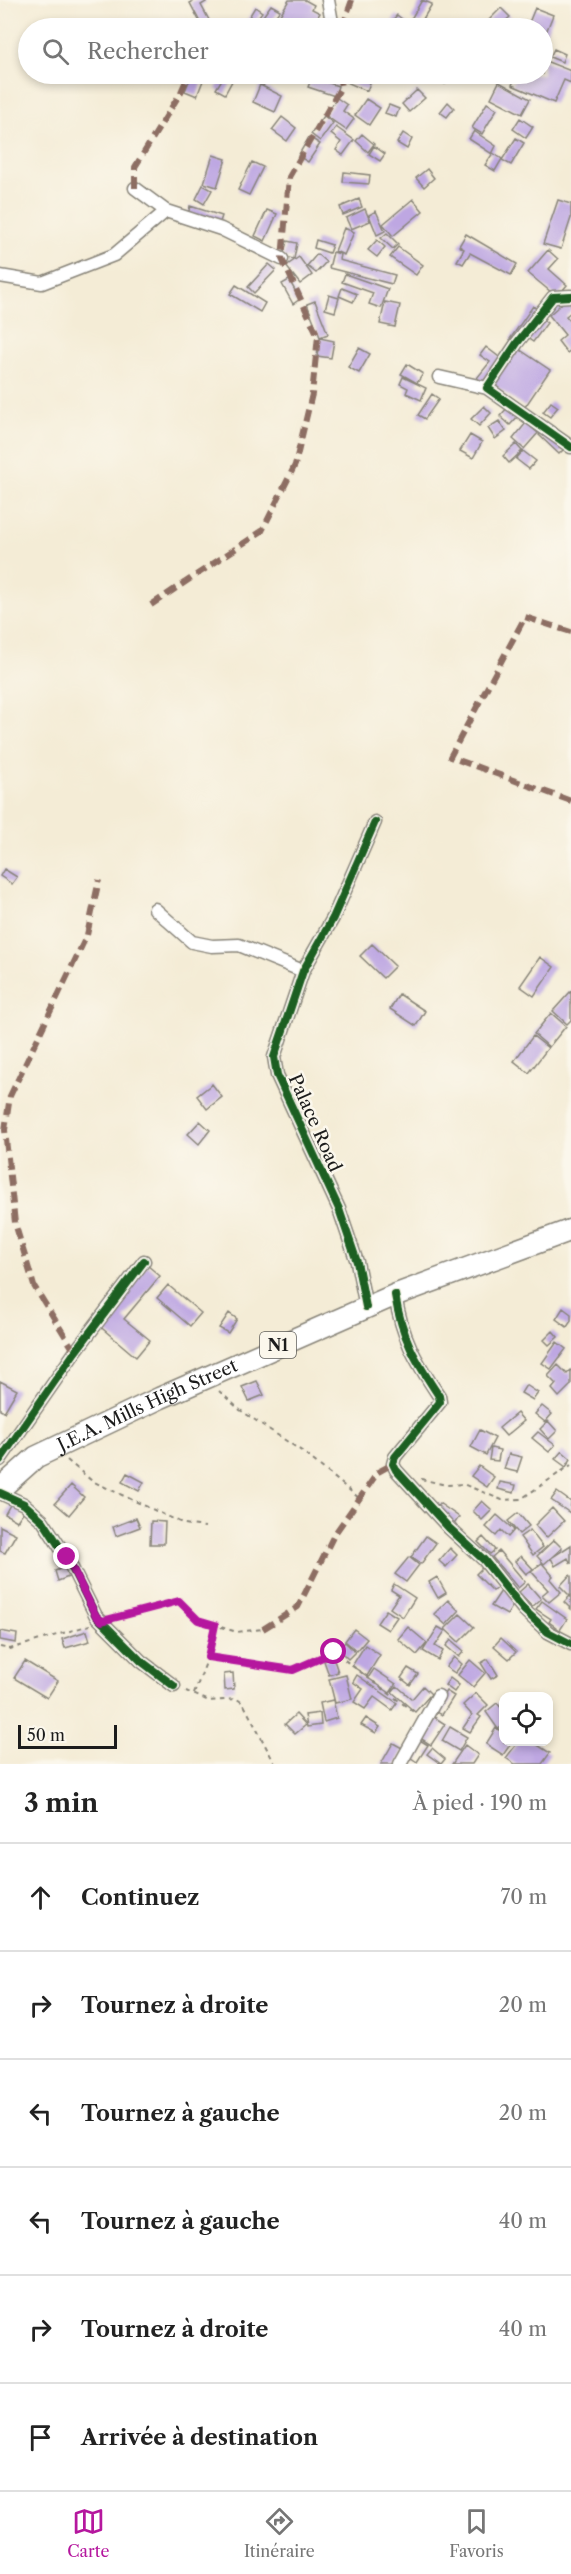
<!DOCTYPE html>
<html lang="fr">
<head>
<meta charset="utf-8">
<style>
	body { margin:0; font-family:"Libre Caslon Text",serif; background:#f2f2f2; color:#222 }
	.controls { position:absolute; right:18px; bottom:18px; display:grid; overflow:hidden; border-radius:12px; box-shadow:0 3px 9px #0003 }
	.controls button { width:54px; height:54px; display:grid; place-items:center; padding:0; border:0; border-bottom:2px solid #e0e0e0; background:#fff; color:#222; font:30px sans-serif }
	.scale { position:absolute; left:18px; bottom:15px; width:99px; box-sizing:border-box; padding-left:6px; border:3px solid #1c1c1c; border-top:0; font-size:16px; line-height:21px; white-space:nowrap; color:#1c1c1c; -webkit-text-stroke:4px #fbf7ec; paint-order:stroke }
	.stop { position:absolute; width:18px; height:18px; margin:-14px; border:4px solid #b5179e; border-radius:50%; background:#fff }
	.stop.end { background:#b5179e; border-color:#fff; box-shadow:0 2px 6px #0008 }
	.list { margin:0; padding:0; list-style:none }
	h2 { display:flex; justify-content:space-between; align-items:center; height:78px; margin:0; padding:0 24px; font-size:26px }
	h2 small { font-size:20px; font-weight:400; color:#767676 }
	.list li { display:grid; grid-template-columns:39px 1fr auto; gap:18px; align-items:center; box-sizing:border-box; height:108px; padding:0 24px; border-top:2px solid #e0e0e0 }
	.list b { display:block; font-size:22px; white-space:nowrap }
	.list em { font-size:20px; font-style:normal; color:#767676 }
	.icon { flex:none; width:33px; height:33px; fill:none; stroke:currentColor; stroke-width:2; stroke-linecap:round; stroke-linejoin:round }
	.map { position:relative; flex:none; width:571px; height:1764px; overflow:hidden }
	.search { position:absolute; background:#fff; box-shadow:0 3px 9px #0003; left:18px; right:18px; top:18px; height:66px; display:flex; align-items:center; gap:15px; box-sizing:border-box; padding:0 21px; border-radius:33px; color:#767676; font-size:22px }
	.sheet { height:726px; background:#fff }
	nav { display:flex; justify-content:space-around; align-items:center; box-sizing:border-box; height:84px; border-top:2px solid #e0e0e0; background:#fff; font-size:16px; color:#767676 }
	nav a { display:grid; justify-items:center; gap:3px }
	nav .on { color:#b5179e }
	.map>svg:first-child { display:block }
	.building { fill:#bea7e2 }
	.lines { fill:none; stroke-linecap:round; stroke-linejoin:round }
	.street-casing { stroke:#888479; stroke-width:15 }
	.highway-casing { stroke:#888479; stroke-width:24 }
	.path { stroke:#888479; stroke-width:2; stroke-dasharray:4.5 4.5; stroke-linecap:butt }
	.street { stroke:#fff; stroke-width:12 }
	.highway { stroke:#fff; stroke-width:21 }
	.quiet { stroke:#8d6e63; stroke-width:6; stroke-dasharray:12 6; stroke-linecap:butt }
	.cycleway-casing { stroke:#fbf7ec; stroke-width:11 }
	.cycleway { stroke:#1b5e20; stroke-width:8 }
	.route { stroke:#b5179e; stroke-width:8 }
	.labels { text-anchor:middle; dominant-baseline:central; stroke-width:5; stroke-linejoin:round; paint-order:stroke }
	.shield { fill:#fbf7ec; stroke:#5f5e5a; stroke-width:1.5 }
	.shield-label { font-size:16px; font-weight:bold; fill:#1c1c1c }
	.street-label { font-size:18px; fill:#1c1c1c; stroke:#fbf7ec }
</style>
</head>
<body>
<div class="map">
<svg width="571" height="1764" viewBox="0 0 571 1764">
	<rect width="100%" height="100%" fill="#fbf7ec"/>
	<filter id="ink" filterUnits="userSpaceOnUse"><feTurbulence type="fractalNoise" baseFrequency=".0167" numOctaves="2"/><feDisplacementMap in="SourceGraphic" scale="12" xChannelSelector="R" yChannelSelector="G"/><feConvolveMatrix kernelMatrix="1 2 1 2 8 2 1 2 1" color-interpolation-filters="sRGB"/></filter>
	<filter id="wash" filterUnits="userSpaceOnUse"><feTurbulence type="fractalNoise" baseFrequency=".008" numOctaves="4" result="noise"/><feDisplacementMap in="SourceGraphic" scale="24" xChannelSelector="R" yChannelSelector="G"/><feGaussianBlur stdDeviation="1.35" result="paint"/><feColorMatrix in="noise" values="0 0 0 0 0 0 0 0 0 0 0 0 0 0 0 0 0 1.4 0 .05"/><feComposite in="paint" operator="in"/></filter>
	<g filter="url(#wash)">
		<rect width="100%" height="100%" fill="#f4ecd6"/>
		<g id="blocks">
			<path class="building" d="M195,0H205L206,2L201,5L209,20L201,24L190,3Z
				M289,0H305L314,5L312,9L320,13L311,28H303L280,15Z
				M422,0L432,4L420,24L411,19Z
				M271,5L280,10L269,25L261,19Z
				M255,7L262,12L250,28L244,25Z
				M501,8L510,17L497,28L489,20Z
				M535,8L553,15L543,40V28L528,25Z
				M397,15L413,28H400L392,21Z
				M554,49L565,54L562,62L550,57Z
				M543,60L571,71V83L564,80L554,103L512,85L517,74H543Z
				M192,74L204,78L197,96L185,91Z
				M256,74H271L263,86L256,82L260,76Z
				M348,74L370,83L367,91L344,81Z
				M439,74H450L454,79L445,84Z
				M224,76L232,81L225,94L216,89Z
				M312,77L338,86L335,96L308,87Z
				M499,82L530,99L522,114L491,98Z
				M260,85L282,96L275,112L253,102Z
				M417,90L425,98L409,112L402,104Z
				M337,98L347,105L343,111L354,119L346,130L325,115Z
				M366,99L380,108L369,125L355,115Z
				M448,102L454,108L447,117L440,112Z
				M487,103L497,109L482,134L472,128Z
				M389,105L399,109L396,117L385,113Z
				M324,116L333,123L320,141L311,134Z
				M282,117L296,128L287,141L272,130Z
				M520,118L533,127L526,138L513,129Z
				M336,127L354,140L343,155L336,150L341,142L331,134Z
				M474,131L496,146L492,154L469,139Z
				M403,133L412,139L407,149L397,143Z
				M362,134L374,144L368,152L356,141Z
				M309,137L320,144L308,162L298,156Z
				M516,138L524,143L511,165L502,160Z
				M374,146L385,154L380,161L369,154Z
				M493,153L502,159L495,171L485,165Z
				M213,155L226,159L217,187L204,183Z
				M252,162L263,167L249,195L238,190Z
				M427,169L434,178L424,187L416,178Z
				M344,172L370,175L369,184L343,182Z
				M203,185L212,190L204,204L196,199Z
				M359,199L362,207L343,215L340,207Z
				M413,199L423,211L393,236L383,224Z
				M558,200L571,204V218L561,249L543,244Z
				M190,206L222,216L219,225L188,216Z
				M365,209L370,221L351,229L346,218Z
				M267,210L277,214L265,241L255,236Z
				M376,211L385,231L377,235L369,215Z
				M344,228L354,232L344,255L335,251Z
				M387,233L398,244L393,249L381,238Z
				M466,234L517,264L511,275L470,253L463,264L457,261L464,249L459,246Z
				M316,240L332,245L329,253L314,248Z
				M377,240L385,247L377,257L368,250Z
				M287,241L297,243L294,259L283,257Z
				M398,247L423,265L416,275L390,257Z
				M548,250L558,259L549,269L567,285L557,297L528,273Z
				M333,252L340,254L339,260L395,275L392,284L329,268Z
				M317,254L326,262L316,273L307,266Z
				M299,257L312,275L300,284L286,266Z
				M269,264L276,270L254,293L248,287Z
				M345,274L388,289L381,308L369,304L373,293L342,282Z
				M289,280L300,299L293,304L282,284Z
				M236,285L265,303L260,312L230,294Z
				M342,288L357,294L353,302L339,296Z
				M329,295L339,298L335,312L325,309Z
				M568,298L571,302V312L566,316L571,322V350L567,353L558,341L565,335L549,315Z
				M315,301L328,334L320,337L307,304Z
				M385,302L400,305L395,327L380,324Z
				M533,306L540,311L517,344L510,339Z
				M539,317L547,323L533,342L526,337Z
				M320,338L334,341L331,358L317,356Z
				M486,347L503,360L485,384L477,378L490,362L480,355Z
				M516,347L550,370L525,407L491,383Z
				M359,348L370,354L359,373L348,367Z
				M407,364L423,374L417,383L401,374Z
				M403,377L426,388L421,400L406,393L408,388L400,384Z
				M432,394L439,399L425,419L418,415Z
				M551,402L558,407L550,417L543,412Z
				M484,406L491,413L479,426L471,419Z
				M509,406L519,415L510,425L500,416Z
				M499,421L506,431L495,439L488,428Z
				M526,423L538,433L524,449L513,439Z
				M546,428L566,447L559,454L539,435Z
				M470,435L482,442L473,458L460,451Z
				M516,444L522,451L509,463L503,456Z
				M523,451L536,461L529,469L516,459Z
				M4,869L17,877L12,884L0,876Z
				M372,944L395,966L383,978L360,956Z
				M540,957L554,967L534,996L520,986Z
				M571,991V1020L567,1024L553,1011Z
				M399,994L425,1011L416,1026L390,1009Z
				M551,1013L566,1026L549,1047L534,1034Z
				M533,1036L548,1048L529,1073L514,1061Z
				M212,1084L222,1097L207,1109L197,1096Z
				M200,1121L210,1130L199,1144L188,1134Z
				M147,1265L160,1276L124,1319L150,1340L136,1357L97,1324Z
				M168,1285L201,1313L190,1326L157,1298Z
				M563,1308L571,1314V1321L567,1327L556,1319Z
				M229,1313L237,1319L228,1333L219,1328Z
				M553,1331L558,1337L549,1345L544,1340Z
				M557,1342L566,1349L551,1369L542,1363Z
				M558,1365L567,1374L571,1370V1385L559,1397L552,1389L556,1384L548,1376Z
				M0,1381L17,1390L4,1412L0,1410Z
				M257,1381L264,1395L249,1401L242,1387Z
				M526,1385L538,1393L533,1400L521,1393Z
				M542,1406L552,1414L545,1422L535,1414Z
				M517,1413L524,1421L506,1436L499,1428Z
				M548,1421L557,1431L549,1439L540,1429Z
				M480,1430L495,1438L486,1455L471,1447Z
				M538,1432L555,1445L549,1452L532,1438Z
				M491,1448L500,1450L498,1461L489,1460Z
				M562,1451L571,1459L566,1467L555,1459Z
				M509,1454L522,1457L517,1472L504,1469Z
				M479,1466L494,1477L487,1487L471,1476Z
				M127,1473L144,1482L139,1491L122,1482Z
				M500,1482L516,1485L514,1493L498,1489Z
				M71,1485L84,1497L69,1515L55,1503Z
				M557,1492L571,1502L570,1513L551,1500Z
				M482,1501L492,1510L482,1520L473,1511Z
				M11,1503L24,1511L17,1521L5,1514Z
				M439,1503L459,1517L453,1526L433,1512Z
				M552,1508L564,1521L546,1538L535,1525Z
				M518,1513L529,1526L519,1534L508,1521Z
				M497,1515L514,1530L508,1537L501,1530L496,1536L486,1527Z
				M136,1518L140,1527L116,1536L113,1527Z
				M151,1521L165,1522L164,1544H150Z
				M0,1526L16,1534L5,1553L0,1551Z
				M530,1530L543,1547L533,1555L520,1537Z
				M426,1536L436,1543L421,1564L411,1557Z
				M483,1537L495,1550L490,1554L478,1542Z
				M554,1540L562,1548L544,1564L537,1556Z
				M571,1545V1564L568,1558L555,1566L551,1558Z
				M450,1548L457,1555L446,1567L439,1561Z
				M499,1551L525,1582L518,1588L492,1557Z
				M521,1556L533,1569L526,1574L515,1561Z
				M409,1557L419,1565L406,1582L395,1574Z
				M542,1563L553,1576L550,1579L561,1592L549,1602L542,1595L548,1590L531,1571Z
				M68,1566L71,1576L58,1581L55,1571Z
				M483,1567L500,1585L493,1591L476,1574Z
				M570,1575L571,1576V1609L564,1602L570,1596L560,1586Z
				M437,1577L446,1593L438,1598L429,1582Z
				M394,1584L415,1598L403,1617L390,1608L399,1595L391,1590Z
				M528,1584L541,1599L532,1607L519,1592Z
				M503,1588L518,1597L507,1615L491,1606Z
				M448,1600L459,1611L446,1625L434,1614Z
				M542,1601L567,1619L560,1630L549,1622L551,1619L536,1609Z
				M386,1610L397,1617L388,1630L377,1623Z
				M460,1614L474,1627L459,1642L445,1629Z
				M408,1627L427,1643L417,1655L398,1639Z
				M438,1627L445,1631L435,1646L443,1651L438,1660L423,1651Z
				M354,1629L367,1639L357,1651L345,1641Z
				M0,1631L17,1634L16,1643L0,1640Z
				M87,1631L90,1641L65,1648L62,1639Z
				M501,1638L516,1652L509,1659L494,1646Z
				M451,1640L464,1651L459,1657L446,1646Z
				M345,1642L355,1652L348,1659L338,1649Z
				M365,1645L380,1655L367,1676L352,1666Z
				M333,1657L338,1672L329,1675L324,1661Z
				M454,1657L462,1664L455,1673L446,1667Z
				M488,1659L498,1675L491,1679L481,1663Z
				M470,1660L485,1673L473,1687L458,1675Z
				M25,1661L58,1681L47,1698L14,1678Z
				M408,1668L418,1674L410,1685L401,1678Z
				M374,1669L396,1684L390,1693L368,1678Z
				M233,1673L234,1689L225,1690L224,1674Z
				M346,1675L352,1699L335,1703L329,1679Z
				M357,1675L397,1703L392,1710L374,1697L365,1709L354,1702L363,1689L353,1682Z
				M450,1678L459,1685L454,1692L445,1685Z
				M397,1686L412,1699L423,1686L431,1694L415,1712L392,1692Z
				M446,1691L454,1696L442,1715L434,1710Z
				M476,1693L488,1705L478,1715L481,1717L470,1732L463,1728L472,1715L463,1705Z
				M333,1700L337,1718L324,1722L320,1703Z
				M497,1703L504,1711V1725L498,1729L486,1712Z
				M320,1713L321,1725L307,1727L305,1715Z
				M296,1714L306,1725L295,1734L285,1724Z
				M434,1717L445,1724L431,1745L420,1738Z
				M366,1718L380,1727L376,1733L361,1725Z
				M450,1727L467,1737L459,1751L442,1741Z
				M496,1728L504,1732V1742H512L503,1755L486,1744Z
				M418,1739L428,1745L417,1762L407,1755Z
				M518,1742H533L550,1753L542,1764H515L506,1758Z
				M393,1743L404,1749L395,1764H381Z
				M465,1745L478,1755L472,1764H452Z
				M432,1748L445,1759L441,1764L427,1754Z"/>
		</g>
	</g>
	<g filter="url(#ink)">
		<use href="#blocks" fill-opacity="0" stroke="#888479" stroke-width="1.5"/>
		<g class="lines">
			<g class="street-casing">
				<path id="street" d="M328,0L333,28
					M135,188L166,211L221,229L282,259
					M0,276L42,283L114,255L166,211
					M571,296L553,297L517,343L487,388L571,447
					M439,377L487,388
					M155,909L192,942L212,946L239,945L303,971
					M395,1295C402,1338 415,1360 439,1396L440,1402L395,1457L393,1464L396,1470L449,1528L484,1560L524,1610L548,1632L571,1644
					M366,1307L357,1262L339,1209L277,1075L274,1057L303,971L333,918L375,822
					M0,1460L75,1352L144,1261
					M0,1493L24,1504L43,1521L67,1558L96,1616L141,1661L174,1686
					M400,1764L438,1696"/>
			</g>
			<g class="highway-casing">
				<g id="highway">
					<path id="s1" d="M0,1489L36,1457L160,1398L395,1295L571,1230"/>
				</g>
			</g>
			<path class="path" d="M219,1391L240,1410L303,1452L359,1498
				M67,1460L92,1481L184,1524L205,1527
				M421,1479L446,1485L463,1484L502,1500L521,1499L571,1465
				M115,1618L179,1601L198,1620L237,1632L263,1629
				M0,1647L10,1649L90,1625
				M208,1657L293,1670L334,1652L415,1713
				M186,1691L209,1701L237,1699L243,1703L275,1764
				M194,1694L208,1657L215,1626"/>
			<use href="#street" class="street"/>
			<use href="#highway" class="highway"/>
			<path class="quiet" d="M342,28L352,0
				M135,188V167L181,92L189,74
				M151,605L262,531L295,465L312,394L318,336L282,259L289,177L341,87L339,74
				M571,632L525,617L450,757L571,801
				M75,1352L34,1286L15,1223L5,1130L10,1096L87,935L99,880
				M263,1629L298,1607L334,1535L378,1472L393,1464"/>
			<g class="cycleway-casing">
				<path id="cycleway" d="M571,296L553,297L517,343L487,388L571,447
					M395,1295C402,1338 415,1360 439,1396L440,1402L395,1457L393,1464L396,1470L449,1528L484,1560L524,1610L548,1632L571,1644
					M366,1307L357,1262L339,1209L277,1075L274,1057L303,971L333,918L375,822
					M0,1460L75,1352L144,1261
					M0,1493L24,1504L43,1521L67,1558L96,1616L141,1661L174,1686"/>
			</g>
			<use href="#cycleway" class="cycleway"/>
		</g>
	</g>
	<g class="lines" filter="url(#ink)">
		<path class="route" d="M67,1557L96,1616L102,1621L179,1601L198,1620L215,1625L208,1657L293,1670L334,1652"/>
	</g>
	<g class="labels">
		<rect class="shield" x="260" y="1332" width="36" height="26" rx="4.5"/>
		<g class="shield-label">
			<text x="278" y="1345">N1</text>
		</g>
		<g class="street-label">
			<text transform="translate(315 1123) rotate(66)">Palace Road</text>
			<text stroke="none"><textPath href="#s1" startOffset="171">J.E.A. Mills High Street</textPath></text>
		</g>
	</g>
</svg>
<div class="controls">
<button><svg class="icon" aria-label="locate" viewBox="0 0 24 24"><circle cx="12" cy="12" r="6"/><path d="M12 2v4M12 18v4M2 12h4M18 12h4"/></svg></button>
</div>
<div class="scale">50 m</div>
<div class="stop" style="left:334px;top:1652px"></div>
<div class="stop end" style="left:67px;top:1557px"></div>
<div class="search"><svg class="icon" aria-label="search" viewBox="0 0 24 24"><circle cx="10" cy="10" r="6"/><path d="M15 15l6 6"/></svg>Rechercher</div>
</div>
<section class="sheet">
<h2>3 min<small>À pied · 190 m</small></h2>
<ul class="list">
<li><svg class="icon" aria-label="ahead" viewBox="0 0 24 24"><path d="M12 20V5M6 11l6-6 6 6"/></svg><div><b>Continuez</b></div><em>70 m</em></li>
<li><svg class="icon" aria-label="right" viewBox="0 0 24 24"><path d="M7 20v-9h11M14 6l5 5-5 5"/></svg><div><b>Tournez à droite</b></div><em>20 m</em></li>
<li><svg class="icon" aria-label="left" viewBox="0 0 24 24"><path d="M17 20v-9H6M10 6l-5 5 5 5"/></svg><div><b>Tournez à gauche</b></div><em>20 m</em></li>
<li><svg class="icon" aria-label="left" viewBox="0 0 24 24"><path d="M17 20v-9H6M10 6l-5 5 5 5"/></svg><div><b>Tournez à gauche</b></div><em>40 m</em></li>
<li><svg class="icon" aria-label="right" viewBox="0 0 24 24"><path d="M7 20v-9h11M14 6l5 5-5 5"/></svg><div><b>Tournez à droite</b></div><em>40 m</em></li>
<li><svg class="icon" aria-label="arrive" viewBox="0 0 24 24"><path d="M6 21V4h12l-3 4 3 4H6"/></svg><div><b>Arrivée à destination</b></div></li>
</ul>
</section>
<nav>
<a class="on"><svg class="icon" aria-label="map" viewBox="0 0 24 24"><path d="M3 6l6-2 6 2 6-2v14l-6 2-6-2-6 2zM9 4v14M15 6v14"/></svg>Carte</a>
<a><svg class="icon" aria-label="directions" viewBox="0 0 24 24"><path d="M12 3l9 9-9 9-9-9zM9 14v-3h6M13 9l2 2-2 2"/></svg>Itinéraire</a>
<a><svg class="icon" aria-label="saved" viewBox="0 0 24 24"><path d="M7 4h10v16l-5-4-5 4z"/></svg>Favoris</a>
</nav>
</body>
</html>
